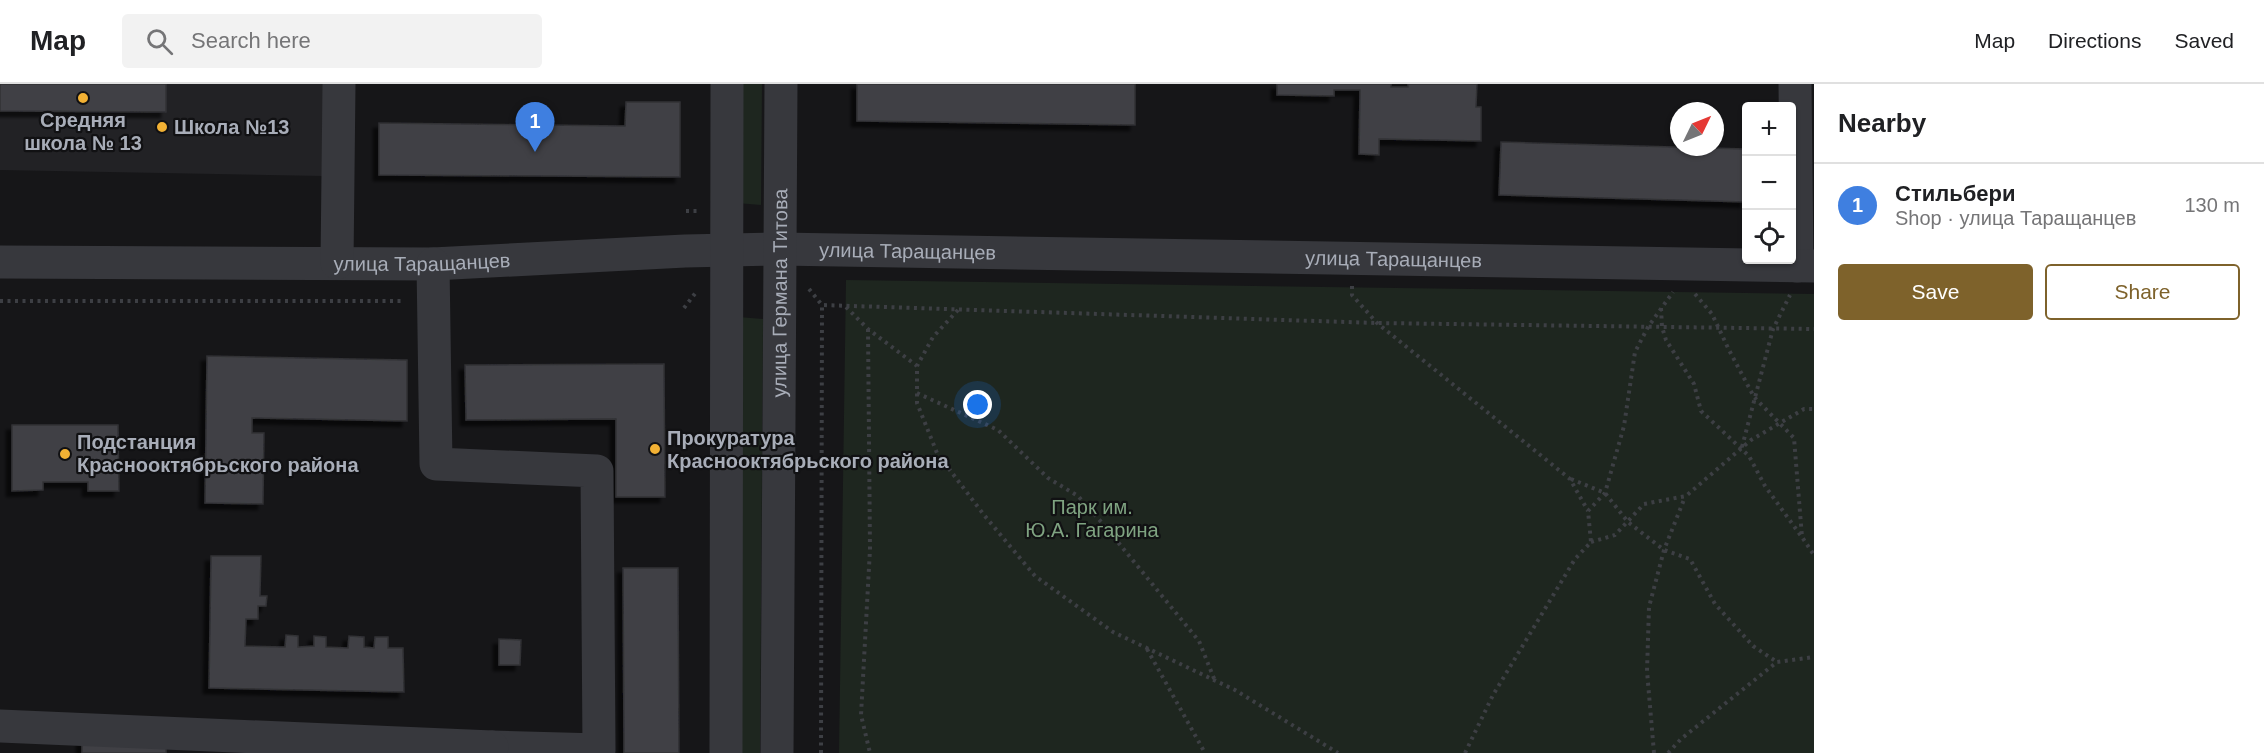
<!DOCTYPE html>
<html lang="en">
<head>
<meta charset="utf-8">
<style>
	body { margin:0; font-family:Helvetica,sans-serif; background:#f2f2f2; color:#202124 }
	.controls { position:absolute; right:18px; top:18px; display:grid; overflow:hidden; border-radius:6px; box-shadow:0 2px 4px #0004 }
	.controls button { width:54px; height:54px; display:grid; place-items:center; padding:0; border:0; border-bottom:2px solid #e0e0e0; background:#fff; color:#202124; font:30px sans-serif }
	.compass { position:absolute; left:1670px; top:18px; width:54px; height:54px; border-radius:50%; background:#fff; box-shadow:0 2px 4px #0004; rotate:47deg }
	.you { position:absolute; left:978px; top:321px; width:21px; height:21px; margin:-15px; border:4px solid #fff; border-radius:50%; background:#1a73e8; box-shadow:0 0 0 9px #1a73e833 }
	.badge { display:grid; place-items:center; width:39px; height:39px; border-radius:50%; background:#7e622b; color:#fff; font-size:20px; font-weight:700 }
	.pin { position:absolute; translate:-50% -50px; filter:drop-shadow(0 2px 3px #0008) }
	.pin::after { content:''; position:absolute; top:32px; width:21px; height:18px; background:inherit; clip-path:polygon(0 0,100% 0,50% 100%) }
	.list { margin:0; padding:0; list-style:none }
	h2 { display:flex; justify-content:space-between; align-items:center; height:78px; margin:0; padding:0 24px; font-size:26px }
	h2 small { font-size:20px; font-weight:400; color:#757577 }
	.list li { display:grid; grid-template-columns:39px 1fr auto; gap:18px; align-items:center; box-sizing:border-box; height:84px; padding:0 24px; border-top:2px solid #e0e0e0 }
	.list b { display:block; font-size:22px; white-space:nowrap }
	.list p { margin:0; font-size:20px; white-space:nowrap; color:#757577 }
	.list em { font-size:20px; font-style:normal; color:#757577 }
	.actions { display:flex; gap:12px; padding:18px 24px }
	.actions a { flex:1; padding:14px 0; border:2px solid #7e622b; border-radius:6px; text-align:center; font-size:21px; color:#7e622b }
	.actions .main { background:#7e622b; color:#fff }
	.icon { flex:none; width:33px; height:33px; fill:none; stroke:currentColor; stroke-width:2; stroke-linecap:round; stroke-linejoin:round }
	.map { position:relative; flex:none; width:1814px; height:669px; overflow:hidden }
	header { display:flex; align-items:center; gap:36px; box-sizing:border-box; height:84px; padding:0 30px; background:#fff; border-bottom:2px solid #e0e0e0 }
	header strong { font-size:28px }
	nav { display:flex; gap:33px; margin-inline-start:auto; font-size:21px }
	.search { width:420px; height:54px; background:#f2f2f2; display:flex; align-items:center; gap:15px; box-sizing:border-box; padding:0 21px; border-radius:6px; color:#757577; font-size:22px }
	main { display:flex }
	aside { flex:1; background:#fff }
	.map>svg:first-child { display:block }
	.built { fill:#222225 }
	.green { fill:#1e261f }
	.building { fill:#404145; stroke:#303034; stroke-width:1.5; filter:url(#shadow) }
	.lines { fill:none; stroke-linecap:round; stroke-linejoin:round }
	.path { stroke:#3d3f44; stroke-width:4; stroke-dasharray:3 4.5; stroke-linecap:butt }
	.minor { stroke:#37383d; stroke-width:33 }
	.poi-dot { fill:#f2b134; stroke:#111113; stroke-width:2 }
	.labels { text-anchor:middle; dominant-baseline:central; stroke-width:4.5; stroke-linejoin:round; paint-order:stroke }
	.poi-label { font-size:20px; font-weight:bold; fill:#a8adb8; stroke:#111113; text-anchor:start }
	.street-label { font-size:20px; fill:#a8adb8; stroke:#111113 }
	.park-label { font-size:20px; fill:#7fa381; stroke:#111113 }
</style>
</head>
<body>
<header>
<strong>Map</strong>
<div class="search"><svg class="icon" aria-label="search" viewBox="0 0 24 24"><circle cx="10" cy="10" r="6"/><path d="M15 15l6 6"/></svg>Search here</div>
<nav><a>Map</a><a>Directions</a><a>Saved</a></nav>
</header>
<main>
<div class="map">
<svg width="1814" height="669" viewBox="0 0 1814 669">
	<defs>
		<filter id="shadow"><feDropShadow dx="-5.5" dy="5.5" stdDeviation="1.5" flood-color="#0009"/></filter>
	</defs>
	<rect width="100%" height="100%" fill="#161618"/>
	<path class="built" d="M0,0H326L323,92L0,86Z"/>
	<path class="green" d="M738,0H762L761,121L737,119Z
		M846,196L1814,210V669H839Z
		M738,233L763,235L760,669H735Z"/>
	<path class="building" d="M0,0H166V28L0,27Z
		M857,0H1135V41L857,37Z
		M1277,0H1391V3H1408V0H1477L1476,23H1481V57L1379,55V71L1359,70L1360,6H1334V12L1277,11Z
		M626,18H680V93L379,91V39L625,42Z
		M1501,58L1746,65V118L1499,111Z
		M207,272L407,276V337L252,334V349H264L263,420L205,419Z
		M664,280L665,413H616V335L466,336L465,281Z
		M12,341H118L119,407H88V398H43V406L12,407Z
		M211,472H261L260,512H267L266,522H258V535H246L245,562L285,563L286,551L298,552V563L314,562V552L326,553V563L348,564L349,552L364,553V563L374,564L375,553H388V564H403L404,608L209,604Z
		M623,484H678L679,669H624Z
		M499,555L521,556L520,581H499Z
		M82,653L166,654V669H82Z"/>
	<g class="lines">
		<path class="path" d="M686,127H698
			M1352,202V211L1377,239L1570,395L1588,427
			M809,205L822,221
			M1695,210L1712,230L1729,266L1754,313L1794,354L1802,453L1814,471
			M0,217H404
			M846,223L868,245L917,282
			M684,224L697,207
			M1661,224L1662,243L1666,256L1694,300L1701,327L1749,372L1765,402L1801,452
			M958,226L933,253L917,282V319L937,369L984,431L1035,492L1113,548L1235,606L1338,669
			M868,245L870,465L861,631L870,669
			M917,309L998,346L1048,394L1078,412L1103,440L1199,557L1215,597
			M1742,363L1773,245L1790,211
			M1571,395L1605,409L1628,438L1664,466L1690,475L1715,520L1753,562L1777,578
			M1591,458L1615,451L1644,420L1686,412L1751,356L1804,325H1814
			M1147,565L1205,669
			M821,669L822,221L1377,239L1814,245
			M1465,669L1493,611L1575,475L1591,458L1588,427L1605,409L1624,342L1635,268L1648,243L1673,208
			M1654,669L1647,587L1649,523L1664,466L1685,413
			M1668,669L1681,655L1777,578L1814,573"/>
		<g class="minor">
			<path d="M1795,0L1797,182"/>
			<path id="s1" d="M0,178L433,180L685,167L779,165L1814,182"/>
			<path d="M337,179L339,0"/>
			<path d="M433,180L436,380L597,387L599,666L492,663V669"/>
			<path d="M0,642L492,663"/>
			<path d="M726,669L727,0"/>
			<path id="s2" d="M777,669L781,0"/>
		</g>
	</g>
	<g class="poi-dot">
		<circle cx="83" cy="14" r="6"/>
		<circle cx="162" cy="43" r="6"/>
		<circle cx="655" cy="365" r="6"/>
		<circle cx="65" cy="370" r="6"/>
	</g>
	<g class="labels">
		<g class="poi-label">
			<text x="83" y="36" text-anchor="middle">Средняя<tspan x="83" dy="23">школа № 13</tspan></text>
			<text x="174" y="43">Школа №13</text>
			<text x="667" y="354">Прокуратура<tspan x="667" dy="23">Краснооктябрьского района</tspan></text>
			<text x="77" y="358">Подстанция<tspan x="77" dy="23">Краснооктябрьского района</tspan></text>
		</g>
		<g class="street-label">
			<text stroke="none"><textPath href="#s1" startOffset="908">улица Таращанцев</textPath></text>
			<text stroke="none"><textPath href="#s1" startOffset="1394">улица Таращанцев</textPath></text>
			<text stroke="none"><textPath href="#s1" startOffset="422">улица Таращанцев</textPath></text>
			<text stroke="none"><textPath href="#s2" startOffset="460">улица Германа Титова</textPath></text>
		</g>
		<g class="park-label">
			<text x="1092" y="423">Парк им.<tspan x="1092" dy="23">Ю.А. Гагарина</tspan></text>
		</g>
	</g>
</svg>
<div class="controls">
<button>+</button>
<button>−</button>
<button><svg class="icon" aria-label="locate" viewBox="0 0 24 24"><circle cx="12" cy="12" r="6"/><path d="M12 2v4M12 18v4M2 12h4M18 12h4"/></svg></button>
</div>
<svg class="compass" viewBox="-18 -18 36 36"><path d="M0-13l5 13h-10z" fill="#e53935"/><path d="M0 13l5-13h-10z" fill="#757577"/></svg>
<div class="you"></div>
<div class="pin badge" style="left:535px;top:68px;background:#3f7fe0">1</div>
</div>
<aside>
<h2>Nearby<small></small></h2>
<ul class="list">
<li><span class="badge" style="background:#3f7fe0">1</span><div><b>Стильбери</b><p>Shop · улица Таращанцев</p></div><em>130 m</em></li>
</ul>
<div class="actions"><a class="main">Save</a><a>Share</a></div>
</aside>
</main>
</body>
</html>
